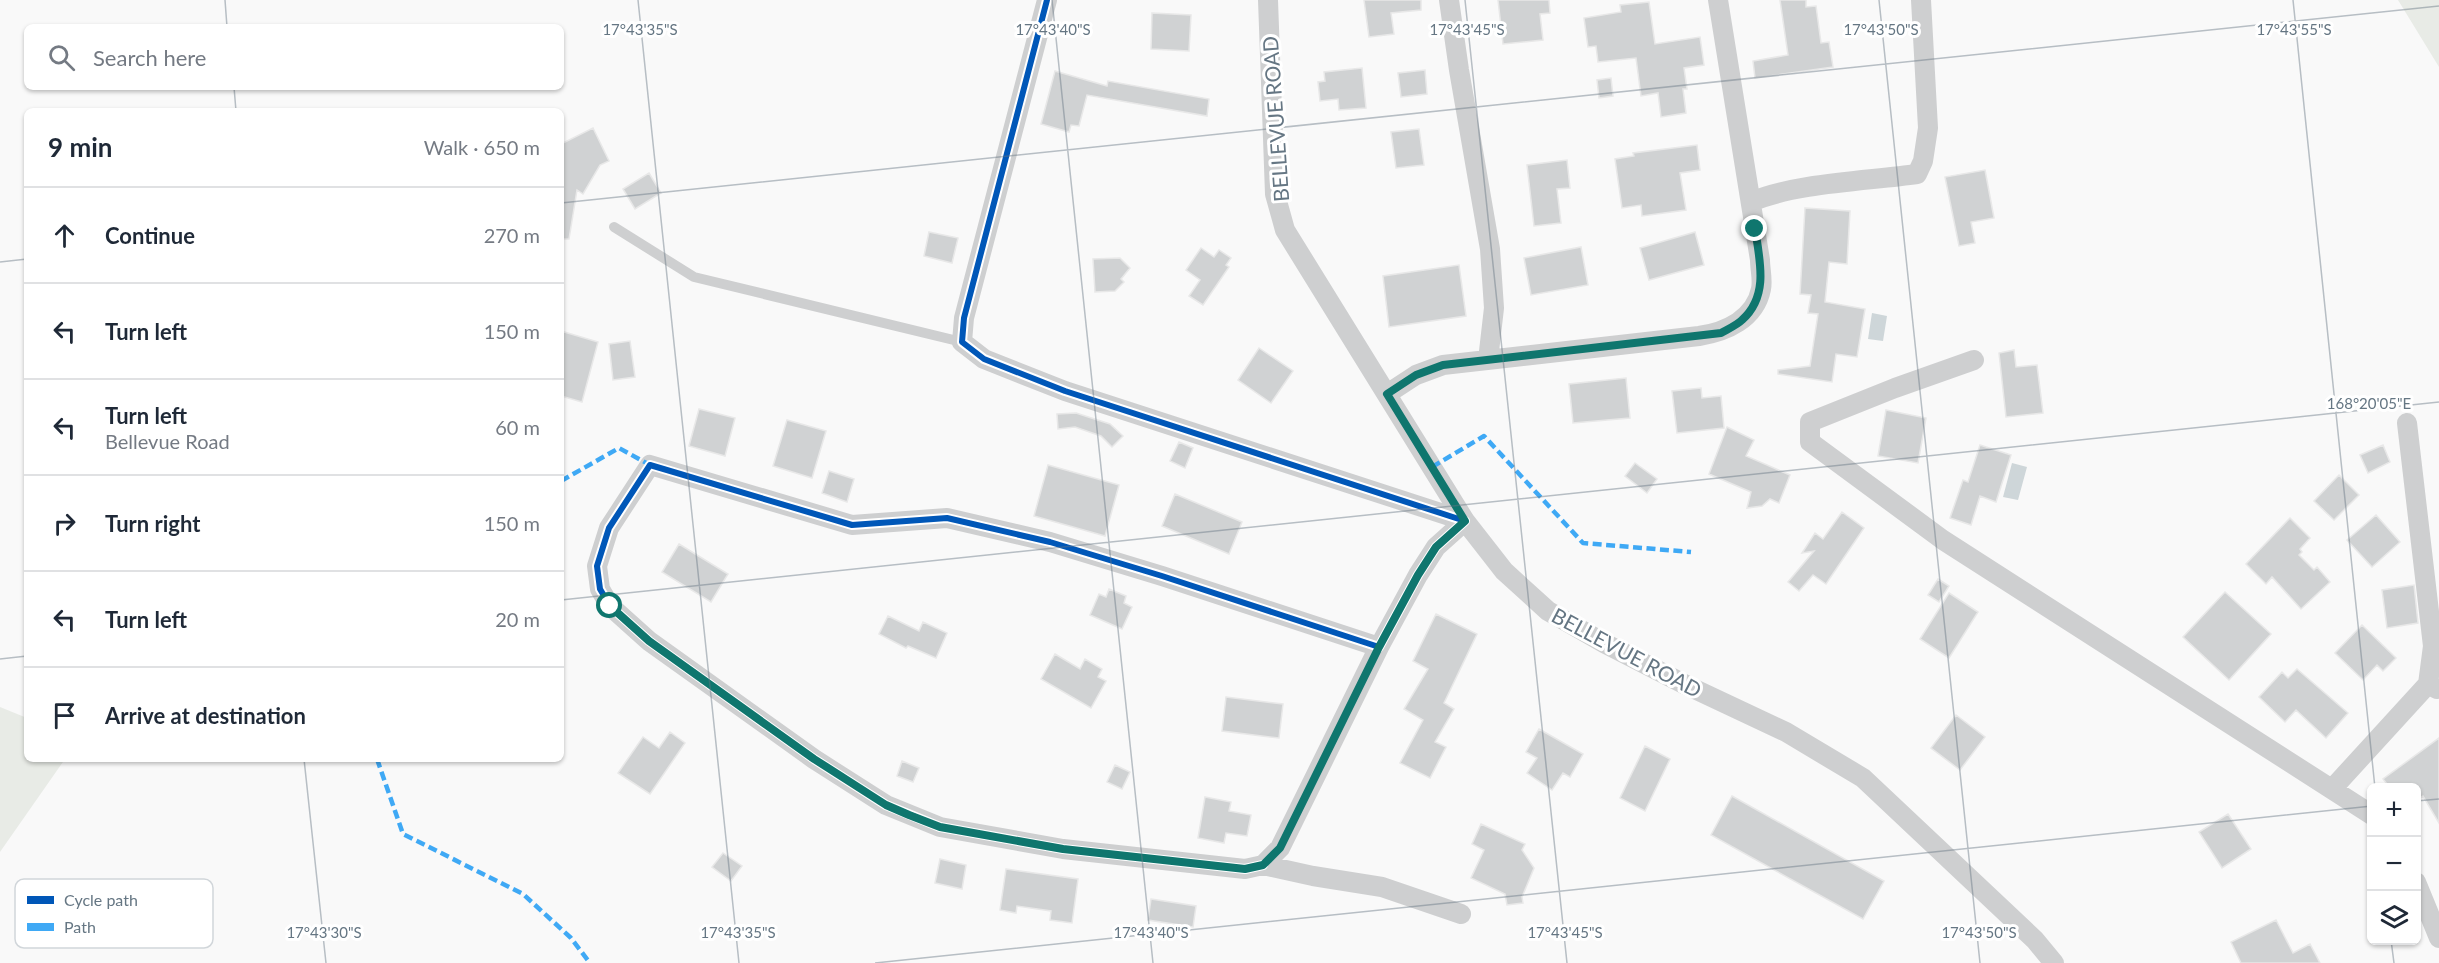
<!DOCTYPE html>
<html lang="en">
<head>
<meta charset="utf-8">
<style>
	body { margin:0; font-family:Lato,sans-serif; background:#f2f2f3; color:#1f2937 }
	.controls { position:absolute; right:18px; bottom:18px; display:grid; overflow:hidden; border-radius:9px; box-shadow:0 2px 4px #0004 }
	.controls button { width:54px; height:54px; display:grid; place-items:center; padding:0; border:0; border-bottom:2px solid #e0e1e3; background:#fff; color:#1f2937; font:30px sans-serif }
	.stop { position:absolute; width:18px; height:18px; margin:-14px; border:4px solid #0f766e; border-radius:50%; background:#fff }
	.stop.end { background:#0f766e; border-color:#fff; box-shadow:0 2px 6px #0008 }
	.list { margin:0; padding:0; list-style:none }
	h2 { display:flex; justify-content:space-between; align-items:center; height:78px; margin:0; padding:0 24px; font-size:26px }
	h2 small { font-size:20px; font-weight:400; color:#747a83 }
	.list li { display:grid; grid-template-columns:39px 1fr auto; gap:18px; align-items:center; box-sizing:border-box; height:96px; padding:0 24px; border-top:2px solid #e0e1e3 }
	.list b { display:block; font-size:22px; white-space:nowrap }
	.list p { margin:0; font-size:20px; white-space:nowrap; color:#747a83 }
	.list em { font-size:20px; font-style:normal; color:#747a83 }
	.icon { flex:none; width:33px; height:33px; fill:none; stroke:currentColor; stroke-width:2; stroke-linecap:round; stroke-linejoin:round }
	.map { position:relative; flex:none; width:2439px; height:963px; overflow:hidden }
	.search { position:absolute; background:#fff; box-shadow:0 2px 4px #0004; left:24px; top:24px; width:540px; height:66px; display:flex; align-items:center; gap:15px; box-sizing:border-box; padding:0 21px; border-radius:9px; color:#747a83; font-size:22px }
	.panel { position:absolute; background:#fff; box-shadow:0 2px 4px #0004; left:24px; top:108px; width:540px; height:654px; border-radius:9px }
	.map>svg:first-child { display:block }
	.green { fill:#e8ebe6 }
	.water { fill:#ced6d9 }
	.building { fill:#d0d2d3; stroke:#e8e8e8; stroke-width:1.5 }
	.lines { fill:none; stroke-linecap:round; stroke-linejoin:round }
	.lane { stroke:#cecfd0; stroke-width:10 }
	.street { stroke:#cecfd0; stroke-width:20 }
	.quiet { stroke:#3fa9f5; stroke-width:4.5; stroke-dasharray:9 4.5; stroke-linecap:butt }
	.cycleway-casing { stroke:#fff; stroke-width:10 }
	.cycleway { stroke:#0057b8; stroke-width:6 }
	.route { stroke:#0f766e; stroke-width:8 }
	.ticks { fill:none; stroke:#657683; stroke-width:1.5; stroke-opacity:0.45 }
	.labels { text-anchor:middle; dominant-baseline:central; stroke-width:6; stroke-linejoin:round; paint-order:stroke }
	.street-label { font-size:21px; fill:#657683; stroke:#fff }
	.key { fill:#fff; stroke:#d1d6da; stroke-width:1.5 }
	.key-label { font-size:16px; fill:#657683 }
	.ticks-label { font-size:15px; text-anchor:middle; fill:#657683; stroke:#fff; stroke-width:6; stroke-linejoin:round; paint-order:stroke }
</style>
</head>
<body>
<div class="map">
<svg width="2439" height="963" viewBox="0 0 2439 963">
	<rect width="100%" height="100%" fill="#f9f9f9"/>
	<path class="green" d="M2398,0H2439V67Z
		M0,707L27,718V759H65L0,852Z"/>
	<path class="water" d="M1872,313L1887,316L1883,341L1868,339Z
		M2012,463L2027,467L2018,500L2003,497Z"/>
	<path class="building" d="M1364,0H1421V10L1391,13L1394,34L1369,37Z
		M1498,0H1549L1550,13L1540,14L1543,40L1503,44Z
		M1780,0H1806V7L1816,6L1821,43L1829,42L1833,67L1755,78L1753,61L1788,55Z
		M1649,2L1655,44L1700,37L1704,65L1684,68L1687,89H1683L1686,113L1661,117L1658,93L1641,96L1636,58L1598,62L1596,46L1588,47L1584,18L1621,12L1620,5Z
		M1152,13L1191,15L1189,51L1151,49Z
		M1362,68L1366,108L1339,110L1338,99L1320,101L1318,82L1325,81L1324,72Z
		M1425,70L1427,94L1401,97L1398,73Z
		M1055,71L1107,86L1108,81L1209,99L1207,116L1087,95L1079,126L1071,125L1069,132L1041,124Z
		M1611,78L1613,96L1599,98L1597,80Z
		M593,128L609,161L600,165L583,194L577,190L569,239H561V144Z
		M1419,129L1424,165L1396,168L1391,132Z
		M1697,145L1700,170L1680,173L1686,210L1642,216L1641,205L1622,208L1615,159L1634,156L1633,153Z
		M1567,160L1570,188L1557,189L1561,223L1534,226L1527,165Z
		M1985,170L1994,218L1971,222L1975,243L1959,246L1945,177Z
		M649,173L661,193L635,209L623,189Z
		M1805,208L1850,211L1847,264L1829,262L1825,302L1865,309L1857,357L1836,354L1832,382L1778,374V370L1810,366L1818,314L1808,313L1811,295L1800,294Z
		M929,232L958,238L952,263L924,256Z
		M1695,232L1704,265L1649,280L1640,248Z
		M1581,247L1588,285L1531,295L1524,258Z
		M1201,248L1214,257L1219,250L1231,258L1226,265L1229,267L1203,305L1189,296L1200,280L1186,270Z
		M1120,258L1130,268L1121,279L1124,282L1115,291L1095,292L1093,259Z
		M1459,265L1466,316L1389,327L1383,276Z
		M561,331L598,342L582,402L561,396Z
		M630,341L635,377L613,380L609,344Z
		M1259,348L1293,371L1271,403L1238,380Z
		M2014,350L2016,367L2037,365L2043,413L2006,417L1999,353Z
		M1626,378L1630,418L1573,423L1569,384Z
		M1701,388L1702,398L1721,396L1724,428L1677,433L1672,391Z
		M699,409L735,418L725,456L689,446Z
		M1886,410L1926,418L1918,463L1878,456Z
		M1076,413L1110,424L1123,436L1112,447L1101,436L1075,427L1058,429L1057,414Z
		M787,420L826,431L812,478L773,466Z
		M1727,427L1754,440L1746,456L1790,475L1779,503L1770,499L1762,506L1747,508L1751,492L1709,474Z
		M1179,442L1193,448L1185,468L1170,461Z
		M1980,445L2011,455L1996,502L1980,496L1971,525L1950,518L1963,480L1968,482Z
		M2383,445L2390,462L2368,473L2360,455Z
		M1635,463L1657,479L1647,493L1625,476Z
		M1048,465L1119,485L1105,536L1034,516Z
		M829,471L854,479L847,502L822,493Z
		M2339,475L2359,495L2334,520L2314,501Z
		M1175,494L1242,522L1229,554L1162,526Z
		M1842,512L1864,528L1826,584L1813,575L1799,591L1788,582L1814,551L1802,553L1815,533L1823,539Z
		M2376,515L2400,542L2372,567L2347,540Z
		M2290,518L2310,538L2300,549L2302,552L2299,555L2314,570L2317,567L2330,582L2301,609L2272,577L2266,584L2246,564Z
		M679,544L728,574L711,602L662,572Z
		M1938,579L1949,586L1939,602L1928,595Z
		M2414,585L2418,623L2387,628L2382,590Z
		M1109,589L1126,596L1124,603L1132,607L1122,629L1090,615L1099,594L1106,597Z
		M2225,592L2271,634L2229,680L2183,637Z
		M1949,593L1978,612L1949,658L1920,639Z
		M1436,614L1477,634L1444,703L1454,709L1435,742L1446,747L1430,778L1400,763L1423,720L1404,709L1428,669L1413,661Z
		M888,616L919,631L923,622L947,633L936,658L908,646L906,648L879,634Z
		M2362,625L2396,658L2383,671L2377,665L2363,680L2335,653Z
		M1055,654L1080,669L1085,659L1102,669L1098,677L1106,681L1091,708L1041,679Z
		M2297,669L2348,713L2326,738L2296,710L2285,722L2259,697L2282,672L2288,678Z
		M1226,697L1283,704L1279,738L1222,731Z
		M1956,715L1985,737L1960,770L1931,748Z
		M1539,729L1583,754L1570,777L1563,773L1552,790L1527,773L1537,758L1526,752Z
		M670,732L685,743L650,794L618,773L643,737L659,748Z
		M2439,738V823L2423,796L2416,801V788H2390L2383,779Z
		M1645,746L1670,759L1645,811L1620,798Z
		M902,761L919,768L913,782L897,776Z
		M1115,765L1130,772L1122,789L1107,782Z
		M1732,796L1884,881L1863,919L1711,835Z
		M1205,797L1231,802L1229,811L1251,815L1247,836L1226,833L1224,843L1198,838Z
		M2228,814L2251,849L2222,868L2199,832Z
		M1481,824L1525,844L1522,850L1534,868L1522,897L1523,903L1507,905L1505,894L1471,878L1484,850L1472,844Z
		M723,853L742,866L731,881L712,867Z
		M940,859L966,865L962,889L935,883Z
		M1006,869L1078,879L1072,923L1050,920L1051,911L1017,906L1016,913L1000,910Z
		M1151,899L1196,906L1193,927L1148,920Z
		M2276,920L2293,953L2310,944L2320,963H2241L2231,942Z"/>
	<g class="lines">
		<path class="lane" d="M614,227L694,277L962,342"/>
		<path class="street" d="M1047,0L964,318L962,342L984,359L1065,391L1465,521L1436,547L1418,575L1379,647L1162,576L1050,542L947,518L852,525L650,465L609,528L597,566L600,589L610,606L649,641L814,759L886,805L940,827L1063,849L1245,869L1263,865
			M1268,0L1275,194L1285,230L1465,521L1504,571L1548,611L1604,643L1686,685L1786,732L1863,778L2035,940L2054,963
			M1449,0L1459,70L1490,249L1494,308L1488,360
			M1751,202C1795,183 1868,181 1917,174L1923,161L1928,128L1921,0
			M1974,360L1895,388L1810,422V442L1943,540L2372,815
			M1387,394L1416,375L1443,365L1699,336C1726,332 1755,319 1761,289C1763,280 1760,269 1760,260L1718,0
			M2407,423L2433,646L2428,684
			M1379,647L1280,848L1263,865L1313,876L1382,887L1461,914
			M2332,789L2428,684L2437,689
			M2416,882L2439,938"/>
		<path class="quiet" d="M1432,467L1484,436L1583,543L1691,552
			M561,481L619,448L650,465
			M377,759L403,834L523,894L571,938L590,963"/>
		<g class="cycleway-casing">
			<path id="cycleway" d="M1047,0L964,318L962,342L984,359L1065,391L1465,521L1436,547L1418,575L1379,647L1162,576L1050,542L947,518L852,525L650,465L609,528L597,566L600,589L610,606L649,641L814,759L886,805L940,827L1063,849L1245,869L1263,865"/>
		</g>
		<use href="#cycleway" class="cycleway"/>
	</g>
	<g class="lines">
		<path class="route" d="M610,606L649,641L814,759L886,805L909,815L940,827L1063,849L1245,869L1263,865L1280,848L1379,647L1418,575L1436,547L1465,521L1387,394L1416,375L1443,365L1721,333C1728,329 1737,325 1742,320C1769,296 1760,261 1755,229"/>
	</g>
	<path class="ticks" d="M225,0L227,27M638,0L739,963M1052,0L1153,963M1465,0L1567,963M1879,0L1980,963M2293,0L2375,788M234,87L236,111M561,203L2439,6M0,262L27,259M561,600L2439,402M0,659L27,656M304,759L326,963M2416,801L2439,799M2391,940L2394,963M875,963L2372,806"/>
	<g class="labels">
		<g class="street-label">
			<text transform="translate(1275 119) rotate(-94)">BELLEVUE ROAD</text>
			<text transform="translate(1627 652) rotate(28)">BELLEVUE ROAD</text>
		</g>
	</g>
	<rect x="15" y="879" width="198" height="69" rx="9" class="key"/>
	<rect x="27" y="896" width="27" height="8" fill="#0057b8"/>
	<rect x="27" y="923" width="27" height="8" fill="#3fa9f5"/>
	<g class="key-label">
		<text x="64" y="906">Cycle path</text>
		<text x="64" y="933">Path</text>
	</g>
	<g class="ticks-label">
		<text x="640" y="35">17°43'35"S</text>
		<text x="1053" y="35">17°43'40"S</text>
		<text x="1467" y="35">17°43'45"S</text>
		<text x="1881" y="35">17°43'50"S</text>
		<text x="2294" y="35">17°43'55"S</text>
		<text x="2369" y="409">168°20'05"E</text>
		<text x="324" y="938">17°43'30"S</text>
		<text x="738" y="938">17°43'35"S</text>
		<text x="1151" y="938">17°43'40"S</text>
		<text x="1565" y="938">17°43'45"S</text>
		<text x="1979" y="938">17°43'50"S</text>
	</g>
</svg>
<div class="controls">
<button>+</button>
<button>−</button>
<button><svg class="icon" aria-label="layers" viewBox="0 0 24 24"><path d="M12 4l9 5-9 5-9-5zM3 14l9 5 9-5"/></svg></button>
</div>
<div class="stop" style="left:610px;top:606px"></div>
<div class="stop end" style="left:1755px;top:229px"></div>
<div class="search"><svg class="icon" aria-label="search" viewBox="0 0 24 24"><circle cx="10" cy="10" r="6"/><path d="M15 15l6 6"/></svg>Search here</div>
<section class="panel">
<h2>9 min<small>Walk · 650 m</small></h2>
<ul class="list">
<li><svg class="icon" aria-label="ahead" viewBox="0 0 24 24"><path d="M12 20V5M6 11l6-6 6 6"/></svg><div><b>Continue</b></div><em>270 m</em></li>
<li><svg class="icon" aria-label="left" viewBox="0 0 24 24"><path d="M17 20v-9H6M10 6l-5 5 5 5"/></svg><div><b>Turn left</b></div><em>150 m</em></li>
<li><svg class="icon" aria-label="left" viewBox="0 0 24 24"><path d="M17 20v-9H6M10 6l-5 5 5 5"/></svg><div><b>Turn left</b><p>Bellevue Road</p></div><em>60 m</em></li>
<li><svg class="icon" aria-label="right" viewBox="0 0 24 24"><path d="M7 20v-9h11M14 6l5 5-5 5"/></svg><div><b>Turn right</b></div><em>150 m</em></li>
<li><svg class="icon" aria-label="left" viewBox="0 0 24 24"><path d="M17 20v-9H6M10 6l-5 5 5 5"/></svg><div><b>Turn left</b></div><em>20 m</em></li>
<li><svg class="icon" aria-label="arrive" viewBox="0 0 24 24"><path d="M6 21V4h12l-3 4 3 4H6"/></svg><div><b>Arrive at destination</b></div></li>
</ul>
</section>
</div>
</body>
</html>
